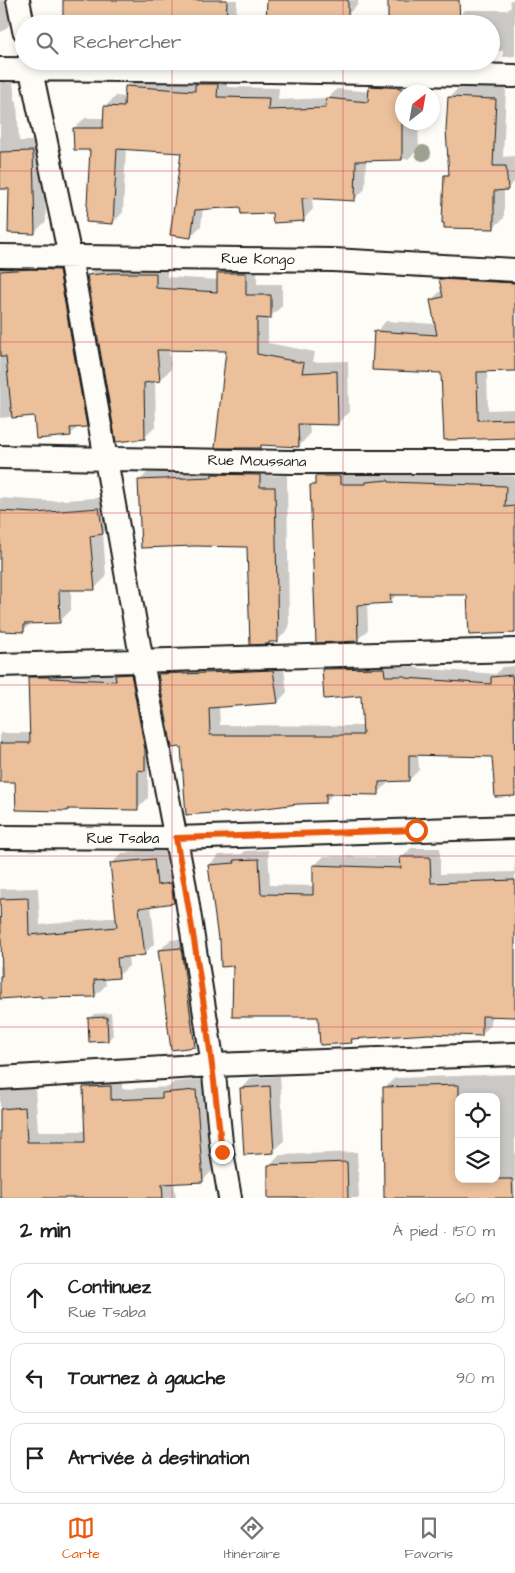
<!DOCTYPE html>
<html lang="fr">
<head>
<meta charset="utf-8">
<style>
	body { margin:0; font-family:"Architects Daughter",sans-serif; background:#f2f2f2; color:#202124 }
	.controls { position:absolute; right:15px; bottom:15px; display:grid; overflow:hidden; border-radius:10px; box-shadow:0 2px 8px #0003 }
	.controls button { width:45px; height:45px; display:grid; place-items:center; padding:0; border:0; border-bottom:1px solid #e0e0e0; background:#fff; color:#202124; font:25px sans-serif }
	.compass { position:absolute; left:395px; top:85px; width:45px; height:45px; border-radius:50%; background:#fff; box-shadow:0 2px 8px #0003; rotate:31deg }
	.stop { position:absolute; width:15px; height:15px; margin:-11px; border:4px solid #ea580c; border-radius:50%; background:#fff }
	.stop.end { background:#ea580c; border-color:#fff; box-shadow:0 1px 5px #0008 }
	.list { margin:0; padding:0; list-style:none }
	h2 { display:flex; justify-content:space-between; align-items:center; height:65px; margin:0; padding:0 20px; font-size:21px }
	h2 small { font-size:16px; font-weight:400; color:#757577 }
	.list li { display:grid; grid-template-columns:32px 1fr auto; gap:15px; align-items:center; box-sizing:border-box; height:70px; margin:0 10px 10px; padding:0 10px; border:1px solid #e0e0e0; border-radius:15px }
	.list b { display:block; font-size:19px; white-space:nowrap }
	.list p { margin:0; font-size:16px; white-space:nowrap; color:#757577 }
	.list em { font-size:16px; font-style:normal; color:#757577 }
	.icon { flex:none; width:28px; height:28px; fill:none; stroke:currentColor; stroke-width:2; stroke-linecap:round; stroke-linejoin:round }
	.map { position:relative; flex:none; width:515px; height:1198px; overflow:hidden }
	.search { position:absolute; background:#fff; box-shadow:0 2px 8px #0003; left:15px; right:15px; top:15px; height:55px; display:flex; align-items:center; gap:12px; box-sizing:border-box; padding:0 18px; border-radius:28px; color:#757577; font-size:19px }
	.sheet { height:305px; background:#fff }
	nav { display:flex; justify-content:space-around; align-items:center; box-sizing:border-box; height:70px; border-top:1px solid #e0e0e0; background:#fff; font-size:14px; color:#757577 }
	nav a { display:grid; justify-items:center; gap:2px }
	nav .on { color:#ea580c }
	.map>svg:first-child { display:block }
	.shadow { fill:#0003; fill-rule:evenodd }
	.building { fill:#ebc09b; stroke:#1c1c1c }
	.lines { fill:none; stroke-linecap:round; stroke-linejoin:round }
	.street-casing { stroke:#1c1c1c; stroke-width:26 }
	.street { stroke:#fdfcf7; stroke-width:22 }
	.tree { fill:#9da192 }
	.route { stroke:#ea580c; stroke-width:6 }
	.grid { fill:none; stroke:#d1495b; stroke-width:1; stroke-opacity:0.55 }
	.labels { text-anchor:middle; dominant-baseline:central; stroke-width:4; stroke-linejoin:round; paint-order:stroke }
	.street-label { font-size:15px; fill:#1c1c1c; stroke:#fdfcf7 }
</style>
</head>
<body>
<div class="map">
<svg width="515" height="1198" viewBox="0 0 515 1198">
	<rect width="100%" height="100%" fill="#fdfcf7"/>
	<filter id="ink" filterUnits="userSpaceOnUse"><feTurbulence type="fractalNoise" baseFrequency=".02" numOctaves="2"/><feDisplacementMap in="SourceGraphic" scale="10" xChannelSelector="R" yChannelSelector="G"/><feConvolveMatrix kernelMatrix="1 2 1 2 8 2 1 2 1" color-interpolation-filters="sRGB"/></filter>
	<g filter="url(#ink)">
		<path class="shadow" d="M0,0H12L16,18L3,31L0,32Z
			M64,0H237L236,15L228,24H65Z
			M268,0H358V4L347,15Z
			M510,0H515V56L503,57V51H491V24H452L465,10H507L511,7Z
			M227,74V87L279,88L278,100L328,98L337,89L372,92L380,84L421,85V92H402V122H418L419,149L408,159L366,160L365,189L355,199L312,198L313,209L303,220L273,211L242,206L203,208L201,226L191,236L183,151L126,148L123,212L113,223L91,149L74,128L85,118H105V107L116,96L125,97L126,87L136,76Z
			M0,77H6L7,83L13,82L15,100L17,101L19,141H44L46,221L35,232L10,188H0Z
			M459,87L506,89L503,157L515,156V181L507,189H504V218L493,228L446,175L450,171L449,98Z
			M69,260L96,415L86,425L79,426L70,435L35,414L0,418V262Z
			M167,262V277L218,280V274L230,262H257V284H282V306L270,317H268V343L315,352L313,362L348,361L349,412L338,423H309L310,434L299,446L263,444L260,447L228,350L169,349L171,369L160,380L155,381L156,426L144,438L88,276L99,264Z
			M450,269L515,273V370H487L488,410L515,409V437L445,439L442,372L376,332L386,321L436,324L431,300L442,290L440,279Z
			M271,463V476L287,475L289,628L278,640H271L268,643L248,546L140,480L152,468Z
			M327,466H350V474H377L378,472H399L515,476V634H512V632L468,593H398L390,602L367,603L368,630L357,640L312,486L316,481V477Z
			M111,497L114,521L103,533L106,577L94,589H71V610L59,622L31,623L24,630H0V498L48,501Z
			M394,658V667H416V668L496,674L502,667L515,666V795H496L493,755L418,754L419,770L409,780L388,781V783L378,793H334L326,801L182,746H173L159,674L169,664L283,661L287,692L278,702L219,706L220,725L364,726L362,695L323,669L333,659Z
			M141,664L156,759L148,766V798L137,809L69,808L67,810L16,781H0V733H31L29,678L40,667Z
			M165,848L168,875L182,873L184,891L174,901L151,905L155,943L144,954L128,955L129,966L118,976L105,978L106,985L95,996L42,995L0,998V966H2L0,889L38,888L40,925L117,917L111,864L122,853Z
			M411,848H440V874L514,872L515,859V1014L494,922L491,1025L481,1035L429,1033L355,1038L351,1042L319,1016L235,965L221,937L209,865L219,855L242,854L245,851L268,850L270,885L314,886V866L324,856L402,858Z
			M191,938L205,1035L194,1046L159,951L170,940Z
			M111,1013L113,1035L108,1040L89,1019L94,1014Z
			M515,1074V1198H385L384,1088L395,1078ZM459,1097H496V1179H459Z
			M122,1075V1089L169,1087L174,1082L207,1079L214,1169L203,1180L174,1182L176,1198H84L78,1170L66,1172L69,1198H0V1089L35,1087L38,1131H86L85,1087L96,1076Z
			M280,1076L284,1141L273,1152L241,1088L252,1078Z
			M357,1152L359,1198H269L270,1165L280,1155Z"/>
		<path class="building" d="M63,0H227L226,24H63Z
			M267,0H348V24H266Z
			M388,0H459L460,24H388Z
			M195,84H218L217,97L269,98L268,110L325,108L326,98L368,102L369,86L402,88V160L356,161L355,201L302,198L304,221L273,223L272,213L241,214L240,207L195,210L191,238L170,235L181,153L117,149L113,224L86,222L90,150H74L73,128H103L104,106L124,107L125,86L195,91Z
			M448,97L496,99L493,166H506L508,190L494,191V229L444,228V223H442L444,175H449L446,130Z
			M33,151L35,234L8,233L9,189H0V152Z
			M30,269L59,270L87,427L70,428L71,436L36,439L34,416L12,418L6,357H0V271Z
			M113,273H156V288L217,292V273H246V295H271V319L257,318V354L304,363L302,373L337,371L338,425L298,424L299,447L261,445V448H215L226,351L157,350L160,381L144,383L145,439L116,442L87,275Z
			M439,279L515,283V371L477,372L478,420L515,419V438L444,440L441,373L372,370L374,331L437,335L430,300L443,297Z
			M212,474L260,475V487H275L278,642H269V644L250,645L247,547L194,546L141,548L138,480L212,477Z
			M315,476H340V484H366V482L388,480L389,482L506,486L505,507L515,506V633L469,635L467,595H390L391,603L357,605L358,641L316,643L310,485H315Z
			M99,508L103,534L90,536L95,590H59L60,623L24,624V632L0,631V511L35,513Z
			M384,668L385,676H406V678L491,684V677L512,675L514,701L515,796L495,797L492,757L409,755V781L379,782V795L326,794V803L298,804L226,813V812L186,815L181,747L172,748L158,674L183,673V674L273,670L278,703L209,708L210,735H363L361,696L324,699L322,669Z
			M131,674L145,750V771L138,770V810L68,809V811L16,810L15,782H0V743H30L28,677H49V678L116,681L115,675Z
			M400,857H430L431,883L515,880V1017L482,1016V1036L429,1034L351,1039L352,1043L320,1045L318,1017H232L233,966L221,967L220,939H218L208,865L235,863L234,860L259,859L261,894L313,895V865L401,868Z
			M154,859L157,885L171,883L174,903L139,908L145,955L117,958L119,978L94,980L95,997L41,998V996L0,999V976H2L0,899L28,898L29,935L117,927L110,863Z
			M181,948L195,1047L171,1050L158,950Z
			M107,1017L108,1041L89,1042L88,1018Z
			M459,1085V1179H512L513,1198H384L383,1087Z
			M111,1086V1100L162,1098V1093L196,1090L203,1182L162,1184L163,1198H0V1109L25,1107L27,1142H85L83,1087Z
			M270,1086L274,1153L244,1155L240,1088Z
			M347,1162L348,1198H268V1165Z"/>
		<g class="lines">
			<g class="street-casing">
				<path id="street" d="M18,0L24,30
					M29,61L70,257L142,662L185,887L213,1065L222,1152L230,1198
					M0,69L270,71L515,76
					M0,256L333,260L515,270
					M0,457L291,462H515
					M0,665L515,650
					M0,837L176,838L515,827
					M0,1078L213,1065L515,1054"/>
			</g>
			<use href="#street" class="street"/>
		</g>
		<circle class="tree" cx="423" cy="153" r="8"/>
	</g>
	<g class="lines" filter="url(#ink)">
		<path class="route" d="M222,1152C211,1046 196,942 176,838L416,830"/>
	</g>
	<path class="grid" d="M172,0V24M343,0V24M172,61V1198M343,61V1198M0,171H515M0,342H515M0,513H515M0,685H515M0,856H515M0,1027H515"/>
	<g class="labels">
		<g class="street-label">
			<text transform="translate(258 259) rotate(1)">Rue Kongo</text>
			<text transform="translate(257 461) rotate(1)">Rue Moussana</text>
			<text x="123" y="838">Rue Tsaba</text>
		</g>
	</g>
</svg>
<div class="controls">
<button><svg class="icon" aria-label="locate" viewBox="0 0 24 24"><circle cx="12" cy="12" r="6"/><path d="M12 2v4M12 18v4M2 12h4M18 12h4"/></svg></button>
<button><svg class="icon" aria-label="layers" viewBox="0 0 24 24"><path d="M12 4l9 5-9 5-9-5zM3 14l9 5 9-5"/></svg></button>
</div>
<svg class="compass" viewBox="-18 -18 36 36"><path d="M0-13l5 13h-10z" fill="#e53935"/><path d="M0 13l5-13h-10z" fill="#757577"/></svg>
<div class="stop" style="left:416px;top:830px"></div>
<div class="stop end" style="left:222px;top:1152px"></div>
<div class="search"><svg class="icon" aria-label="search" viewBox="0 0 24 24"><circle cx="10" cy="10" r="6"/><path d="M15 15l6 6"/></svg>Rechercher</div>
</div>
<section class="sheet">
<h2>2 min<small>À pied · 150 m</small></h2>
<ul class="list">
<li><svg class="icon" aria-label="ahead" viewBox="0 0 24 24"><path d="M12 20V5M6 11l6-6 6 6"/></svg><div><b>Continuez</b><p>Rue Tsaba</p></div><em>60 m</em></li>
<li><svg class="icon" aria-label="left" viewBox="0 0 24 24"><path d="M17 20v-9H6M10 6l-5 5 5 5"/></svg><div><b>Tournez à gauche</b></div><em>90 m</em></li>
<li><svg class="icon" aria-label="arrive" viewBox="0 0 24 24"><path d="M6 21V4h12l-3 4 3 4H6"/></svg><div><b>Arrivée à destination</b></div></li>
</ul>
</section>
<nav>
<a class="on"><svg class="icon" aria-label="map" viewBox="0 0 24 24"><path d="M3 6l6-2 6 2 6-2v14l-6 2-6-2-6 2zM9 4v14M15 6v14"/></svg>Carte</a>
<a><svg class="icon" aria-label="directions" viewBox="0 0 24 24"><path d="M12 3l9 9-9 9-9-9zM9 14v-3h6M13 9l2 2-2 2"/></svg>Itinéraire</a>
<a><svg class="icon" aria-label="saved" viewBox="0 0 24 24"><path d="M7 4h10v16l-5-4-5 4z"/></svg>Favoris</a>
</nav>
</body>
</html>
